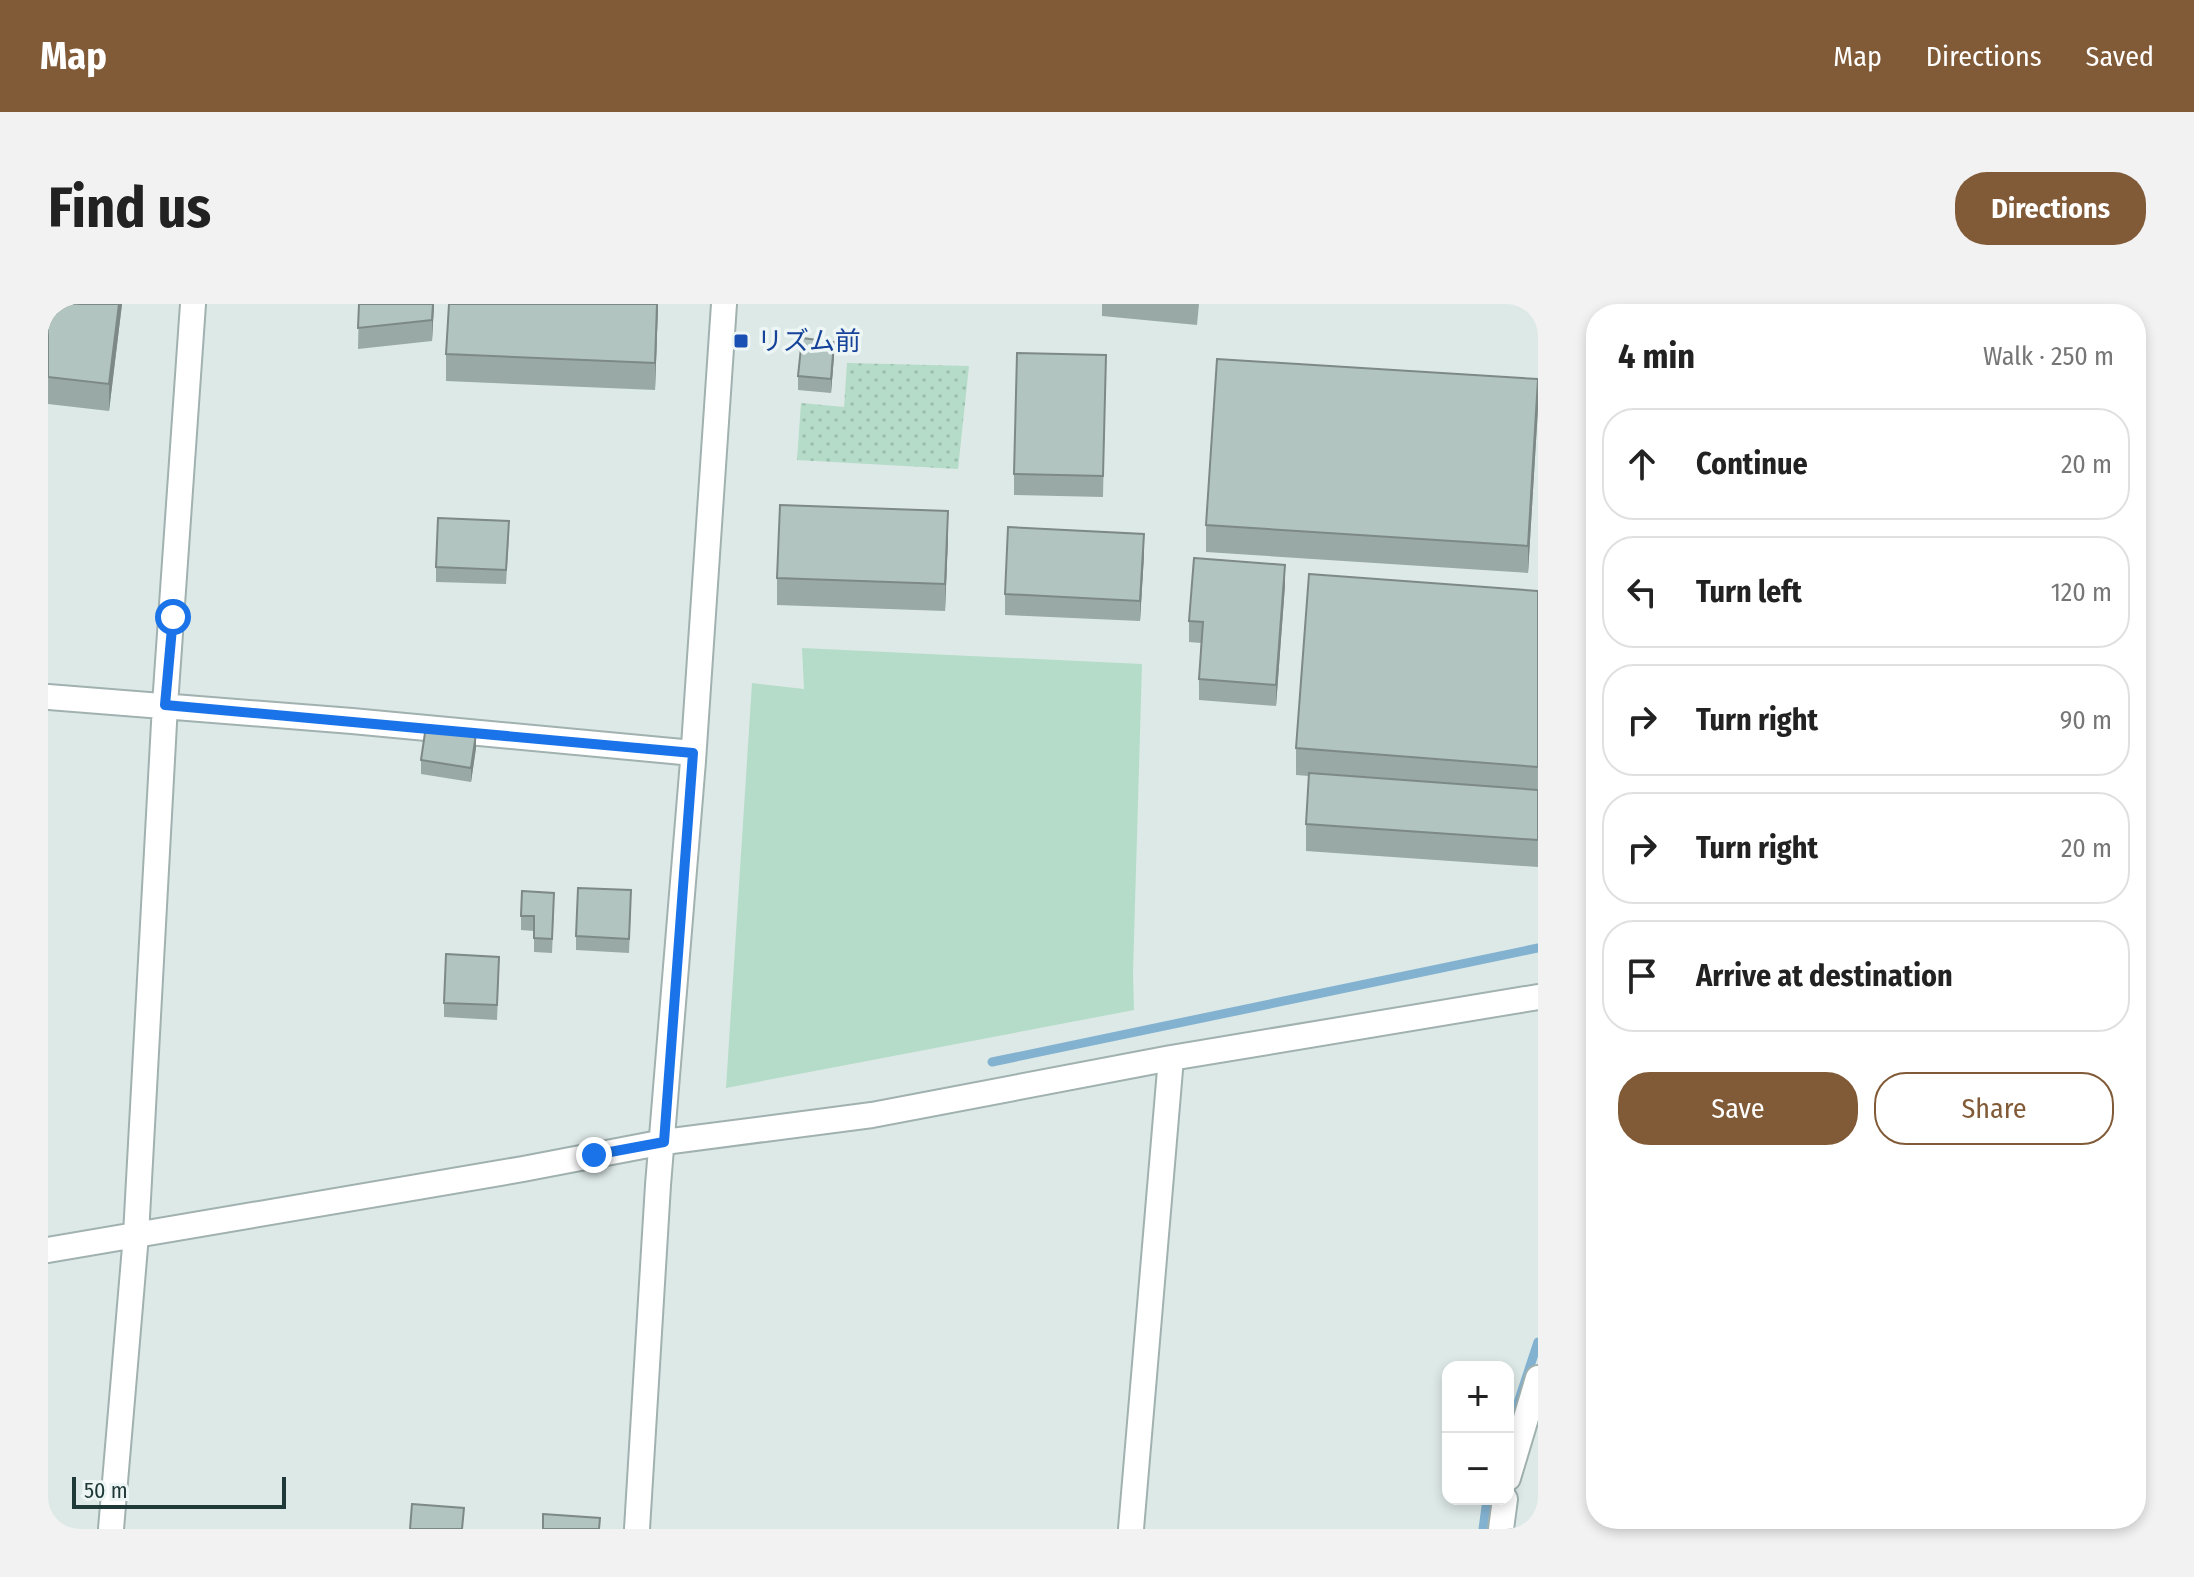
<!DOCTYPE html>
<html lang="en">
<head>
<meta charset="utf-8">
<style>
	body { margin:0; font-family:"Fira Sans Condensed","Noto Sans JP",sans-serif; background:#f2f2f2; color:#222 }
	.controls { position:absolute; right:24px; bottom:24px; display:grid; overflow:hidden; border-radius:16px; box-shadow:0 4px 12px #0003 }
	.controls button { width:72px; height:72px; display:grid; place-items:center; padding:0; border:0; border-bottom:2px solid #e0e0e0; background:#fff; color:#222; font:40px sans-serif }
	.scale { position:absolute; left:24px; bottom:20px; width:214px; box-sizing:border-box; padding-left:8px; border:4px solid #1f3938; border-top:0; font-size:22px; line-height:28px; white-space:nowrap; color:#1f3938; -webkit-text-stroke:6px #edf6f4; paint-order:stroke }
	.stop { position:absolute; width:24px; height:24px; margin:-18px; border:6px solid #1a73e8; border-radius:50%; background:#fff }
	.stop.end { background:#1a73e8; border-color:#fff; box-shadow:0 2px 8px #0008 }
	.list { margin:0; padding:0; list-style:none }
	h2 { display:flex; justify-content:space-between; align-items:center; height:104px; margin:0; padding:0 32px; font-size:34px }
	h2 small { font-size:26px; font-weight:400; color:#767676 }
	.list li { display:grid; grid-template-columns:52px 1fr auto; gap:24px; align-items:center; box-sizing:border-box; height:112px; margin:0 16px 16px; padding:0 16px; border:2px solid #e0e0e0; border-radius:32px }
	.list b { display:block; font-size:30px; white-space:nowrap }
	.list em { font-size:26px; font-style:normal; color:#767676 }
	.actions { display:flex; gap:16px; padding:24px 32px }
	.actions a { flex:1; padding:18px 0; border:2px solid #815a37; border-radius:32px; text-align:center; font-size:28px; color:#815a37 }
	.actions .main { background:#815a37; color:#fff }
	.icon { flex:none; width:44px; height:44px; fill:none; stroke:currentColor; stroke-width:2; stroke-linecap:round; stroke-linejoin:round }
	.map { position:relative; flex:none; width:1490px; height:1225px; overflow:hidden; border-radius:32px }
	header { display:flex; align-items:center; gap:48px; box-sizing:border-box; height:112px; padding:0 40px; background:#815a37; color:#fff }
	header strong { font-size:38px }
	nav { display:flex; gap:44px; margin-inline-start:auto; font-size:28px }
	.intro { display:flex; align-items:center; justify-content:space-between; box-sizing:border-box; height:192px; padding:0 48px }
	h1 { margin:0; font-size:56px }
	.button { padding:20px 36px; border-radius:32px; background:#815a37; color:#fff; font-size:28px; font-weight:700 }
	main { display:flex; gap:48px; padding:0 48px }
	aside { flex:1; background:#fff; border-radius:32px; box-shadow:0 4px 12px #0003 }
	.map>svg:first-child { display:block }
	.grass { fill:url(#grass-dots) }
	.pitch { fill:#b5dcc8 }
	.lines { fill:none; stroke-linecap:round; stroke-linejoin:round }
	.stream { stroke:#83b2d1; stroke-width:9 }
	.minor-casing { stroke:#a0b1af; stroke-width:28 }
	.minor { stroke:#fff; stroke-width:24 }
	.wall { fill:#99a9a5 }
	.shaded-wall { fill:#7d8986 }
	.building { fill:#b2c4c0; stroke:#7d8986; stroke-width:2 }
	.route { stroke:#1a73e8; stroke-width:10 }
	.transit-dot { fill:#1a4fb4; stroke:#edf6f4; stroke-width:3 }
	.labels { text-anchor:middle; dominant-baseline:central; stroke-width:7; stroke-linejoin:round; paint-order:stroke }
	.transit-label { font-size:26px; fill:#164399; stroke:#edf6f4; text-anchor:start }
</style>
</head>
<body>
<header>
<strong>Map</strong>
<nav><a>Map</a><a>Directions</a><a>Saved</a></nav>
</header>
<div class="intro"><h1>Find us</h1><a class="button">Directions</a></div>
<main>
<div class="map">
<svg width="1490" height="1225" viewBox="0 0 1490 1225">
	<defs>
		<pattern id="grass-dots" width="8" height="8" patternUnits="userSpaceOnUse" patternTransform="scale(2)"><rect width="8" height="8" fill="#b5dcc8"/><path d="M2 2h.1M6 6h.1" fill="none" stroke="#9bbead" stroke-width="1.8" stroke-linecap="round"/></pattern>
	</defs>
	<rect width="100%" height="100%" fill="#dde9e7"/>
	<path class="grass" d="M799,59L921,62L910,165L749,156L753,99L796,103Z"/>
	<path class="pitch" d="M754,344L1094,360L1085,669L1086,706L678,784L704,379L756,385Z"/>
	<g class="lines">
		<path class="stream" d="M944,758L1490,644
			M1460,1129L1490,1038
			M1435,1225L1439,1195"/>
		<g class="minor-casing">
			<path id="minor" d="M0,393L304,417L645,449
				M0,946L475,865L616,838L824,811L1123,754L1490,693
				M1460,1174L1490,1074
				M63,1225L88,931L117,401L145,0
				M589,1225L610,881L645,457L676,0
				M1083,1225L1123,754
				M1453,1225L1457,1195"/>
		</g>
		<use href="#minor" class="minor"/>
	</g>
	<path class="wall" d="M0,0H74L61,107L0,100Z
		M311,0H386L384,37L310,45Z
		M610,0L607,86L398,77V50Z
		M1054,0H1151L1149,21L1054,12Z
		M1058,51L1055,193L966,191V170Z
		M786,52L783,89L750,86V72Z
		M1490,75V104L1480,269L1158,248V221Z
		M461,231L458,280L388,278V263Z
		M900,234L897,307L729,301V274Z
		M1096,251L1092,317L957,311V290Z
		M1237,281L1228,402L1151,396V375L1153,339L1141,338V317Z
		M1490,287V563L1258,547V520L1261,472L1248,471V444Z
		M428,444L423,478L373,470V456Z
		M583,601L581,649L528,646V632Z
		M506,603L504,649L486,648V627L473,626V612Z
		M451,667L449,716L396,713V699Z"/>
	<path class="shaded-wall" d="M71,0H74L61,107V80Z
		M385,0H386L384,37V16Z
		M609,0L610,3L607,86V59Z
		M786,38V52L783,89V75Z
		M1490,77V104L1480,269V242Z
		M900,207V234L897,307V280Z
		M1096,230V251L1092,317V297Z
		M1237,261V281L1228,402V381Z
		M428,430V444L423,478V464Z"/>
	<path class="building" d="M0,0H71L61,80L0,73Z
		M311,0H385L384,16L310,24Z
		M401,0H609L607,59L398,50Z
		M754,34L786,38L783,75L750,72Z
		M969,49L1058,51L1055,172L966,170Z
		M1169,55L1490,75L1480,242L1158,221Z
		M732,201L900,207L897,280L729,274Z
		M390,214L461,217L458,266L388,263Z
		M960,223L1096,230L1092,297L957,290Z
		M1146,254L1237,261L1228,381L1151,375L1155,318L1141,317Z
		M1261,270L1490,287V463L1248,444Z
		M378,422L428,430L423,464L373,456Z
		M1261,469L1490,486V536L1258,520Z
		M530,584L583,586L581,635L528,632Z
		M474,587L506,589L504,635L486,634V612H473Z
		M398,650L451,653L449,701L396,699Z
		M364,1200L416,1204L414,1225H362Z
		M495,1210L552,1214L551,1225H495Z"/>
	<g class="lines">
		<path class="route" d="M125,313L117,401L645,449L616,838L546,851"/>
	</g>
	<rect class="transit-dot" x="685" y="29" width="16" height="16" rx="4"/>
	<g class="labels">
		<g class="transit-label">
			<text x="709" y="37">リズム前</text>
		</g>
	</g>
</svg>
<div class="controls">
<button>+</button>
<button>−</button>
</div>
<div class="scale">50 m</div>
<div class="stop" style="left:125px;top:313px"></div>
<div class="stop end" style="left:546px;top:851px"></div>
</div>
<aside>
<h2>4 min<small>Walk · 250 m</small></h2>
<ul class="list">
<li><svg class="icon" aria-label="ahead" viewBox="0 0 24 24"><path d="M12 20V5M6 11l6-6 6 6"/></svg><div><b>Continue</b></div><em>20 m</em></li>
<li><svg class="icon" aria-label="left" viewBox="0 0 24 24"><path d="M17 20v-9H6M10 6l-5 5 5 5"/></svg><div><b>Turn left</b></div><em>120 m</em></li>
<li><svg class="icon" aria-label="right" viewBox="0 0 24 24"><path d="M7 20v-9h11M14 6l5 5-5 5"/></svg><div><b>Turn right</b></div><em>90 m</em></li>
<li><svg class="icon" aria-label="right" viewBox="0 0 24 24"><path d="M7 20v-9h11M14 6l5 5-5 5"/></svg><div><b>Turn right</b></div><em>20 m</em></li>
<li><svg class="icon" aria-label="arrive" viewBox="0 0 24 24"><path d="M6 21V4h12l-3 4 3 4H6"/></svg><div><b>Arrive at destination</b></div></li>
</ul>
<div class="actions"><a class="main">Save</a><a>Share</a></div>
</aside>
</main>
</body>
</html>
